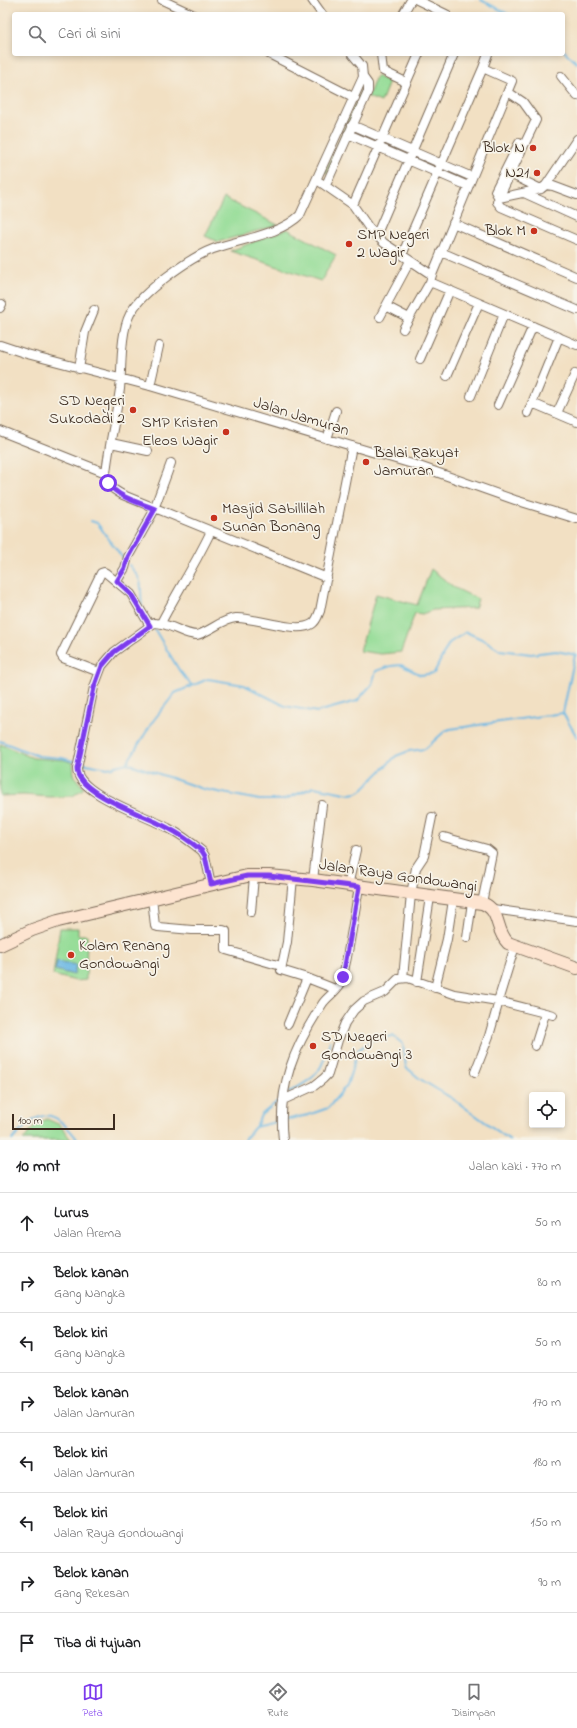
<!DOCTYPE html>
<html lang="id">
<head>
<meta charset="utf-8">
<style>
	body { margin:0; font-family:"Indie Flower",sans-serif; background:#f6f6f6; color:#202124 }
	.controls { position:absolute; right:12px; bottom:12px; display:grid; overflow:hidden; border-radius:4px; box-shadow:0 2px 6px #0003 }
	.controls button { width:36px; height:36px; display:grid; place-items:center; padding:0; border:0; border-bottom:1px solid #e0e0e0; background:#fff; color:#202124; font:20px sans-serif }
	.scale { position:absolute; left:12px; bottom:10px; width:103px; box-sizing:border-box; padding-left:4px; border:2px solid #3b2a1e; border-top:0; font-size:11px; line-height:14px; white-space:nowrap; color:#3b2a1e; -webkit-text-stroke:3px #f7f3e8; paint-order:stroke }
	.stop { position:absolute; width:12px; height:12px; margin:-9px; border:3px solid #7c3aed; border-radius:50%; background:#fff }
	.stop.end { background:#7c3aed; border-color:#fff; box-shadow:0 1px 4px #0008 }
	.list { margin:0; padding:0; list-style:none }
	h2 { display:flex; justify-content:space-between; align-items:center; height:52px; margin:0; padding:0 16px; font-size:17px }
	h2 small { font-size:13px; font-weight:400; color:#757577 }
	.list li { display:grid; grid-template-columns:26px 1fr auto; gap:12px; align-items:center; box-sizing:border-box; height:60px; padding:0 16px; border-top:1px solid #e0e0e0 }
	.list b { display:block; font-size:15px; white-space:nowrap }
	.list p { margin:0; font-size:13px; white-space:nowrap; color:#757577 }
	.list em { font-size:13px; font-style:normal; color:#757577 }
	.icon { flex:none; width:22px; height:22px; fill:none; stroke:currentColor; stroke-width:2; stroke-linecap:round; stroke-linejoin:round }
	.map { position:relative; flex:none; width:577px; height:1140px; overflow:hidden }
	.search { position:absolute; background:#fff; box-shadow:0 2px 6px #0003; left:12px; right:12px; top:12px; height:44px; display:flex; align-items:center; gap:10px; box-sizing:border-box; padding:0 14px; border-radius:4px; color:#757577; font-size:15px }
	.sheet { height:532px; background:#fff }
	nav { display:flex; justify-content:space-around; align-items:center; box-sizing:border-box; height:56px; border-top:1px solid #e0e0e0; background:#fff; font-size:11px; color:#757577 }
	nav a { display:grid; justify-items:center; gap:2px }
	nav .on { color:#7c3aed }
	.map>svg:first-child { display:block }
	.green { fill:#96dd98; stroke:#68845b }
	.water { fill:#69b7e3; stroke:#527080 }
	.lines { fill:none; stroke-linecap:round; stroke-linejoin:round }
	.stream { stroke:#69b7e3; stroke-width:2 }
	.street-casing { stroke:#7b6a58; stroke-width:10 }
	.secondary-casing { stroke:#7b6a58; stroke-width:14 }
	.street { stroke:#fff; stroke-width:8 }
	.secondary { stroke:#fde4d0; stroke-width:12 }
	.route { stroke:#7c3aed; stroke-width:5 }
	.poi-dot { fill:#c8321e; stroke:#f7f3e8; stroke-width:1.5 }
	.labels { text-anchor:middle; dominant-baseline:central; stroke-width:3.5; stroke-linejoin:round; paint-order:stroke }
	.poi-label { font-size:16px; fill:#3b2a1e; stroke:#f7f3e8; text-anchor:end }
	.street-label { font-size:16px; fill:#3b2a1e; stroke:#f7f3e8 }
</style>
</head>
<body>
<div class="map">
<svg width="577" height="1140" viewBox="0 0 577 1140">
	<rect width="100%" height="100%" fill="#f7f3e8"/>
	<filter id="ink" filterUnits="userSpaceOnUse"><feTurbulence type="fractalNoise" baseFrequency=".025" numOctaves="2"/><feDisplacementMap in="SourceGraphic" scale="8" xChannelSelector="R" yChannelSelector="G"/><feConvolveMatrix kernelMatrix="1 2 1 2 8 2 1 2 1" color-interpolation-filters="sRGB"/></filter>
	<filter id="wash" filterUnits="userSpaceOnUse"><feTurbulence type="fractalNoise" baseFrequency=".012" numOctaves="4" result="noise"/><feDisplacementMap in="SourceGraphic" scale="16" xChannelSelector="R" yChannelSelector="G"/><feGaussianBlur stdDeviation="0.9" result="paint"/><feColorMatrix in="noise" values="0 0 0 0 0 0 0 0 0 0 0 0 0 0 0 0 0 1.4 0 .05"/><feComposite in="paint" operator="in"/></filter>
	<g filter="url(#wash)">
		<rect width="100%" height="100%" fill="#f2e0c3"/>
		<path class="green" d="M376,76L389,82L381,102L368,97Z
			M362,88L365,89L327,173L325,172Z
			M224,198L278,225L218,242L205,236Z
			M287,229L336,255L321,281L230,251Z
			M431,569L455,588L478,599L475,608L433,610L422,614L415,613L401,652L381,654L360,651L376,594L417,605Z
			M0,744L33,758L65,760L73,763L74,774L77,780L84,788L73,796L50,797L23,795L0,796Z
			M60,928H78V935H87L86,980L76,981L53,975Z
			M47,1119L60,1125L71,1140H23L37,1124Z"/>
		<path class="water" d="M57,961L76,965L74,975L55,970Z"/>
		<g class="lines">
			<path class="stream" d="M481,0L508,14
				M563,50L577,63
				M91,521L97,523L125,561
				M129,565C146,585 139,583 142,606
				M155,630L179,670L192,686
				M563,713L575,655
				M0,741L38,756L62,758L77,762
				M81,763L108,768L127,763L203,789L259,800H283L314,787L350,794L357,793L362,790L396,756L409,751L425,749L445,731L450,729L563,713L577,737
				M127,763L153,721L175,693L208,679L244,685L285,706L317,712L357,701L372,684L376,671L391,666L401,665L421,675L434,673L449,643L466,632L486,641L500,650L531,654L556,651L577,655
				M288,1093C318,1075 320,1076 330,1041
				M285,1120L308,1115L328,1108L347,1085L358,1050L372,1040L393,1036L403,1044L406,1067L420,1079L453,1099L510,1140
				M256,1127L261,1115L278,1101
				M12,1140C41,1109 51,1106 78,1140
				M244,1140L255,1127L280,1121"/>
		</g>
	</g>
	<g filter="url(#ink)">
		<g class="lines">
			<g class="street-casing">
				<path id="street" d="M162,0L192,14
					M312,0L322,14
					M417,0L446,14
					M403,14L411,0
					M269,54L355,98
					M381,54L383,71L406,82
					M483,68L488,54
					M561,76L577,96
					M508,92L523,102L536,120L497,202L501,207L577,240
					M352,125L472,177
					M348,134L468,186
					M510,174L541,189
					M317,180L353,205L369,228L384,243L432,275L430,282L577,345
					M326,185L368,91V84L363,77
					M546,185L577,139
					M524,193L577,217
					M499,198L495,191L519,143
					M499,198L541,189L546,185L553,186L577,195
					M353,205L419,54
					M453,223L577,277
					M376,236L454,54
					M441,252L577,310
					M402,255L483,68L512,81L432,275
					M386,306L409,318
					M0,308L2,304
					M380,317L410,261
					M403,329L430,282
					M0,345L27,354L150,386L419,466L515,500L577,519
					M420,359L450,290
					M79,369L85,332L94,310
					M447,376L479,303
					M150,386L159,346
					M471,396L504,314
					M532,403L577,422
					M498,405L533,326
					M528,413L559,337
					M557,413L575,374
					M0,431L106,473
					M327,439L336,411
					M111,443L148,451
					M154,509L171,463
					M327,578L123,495C112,489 107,486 106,473C109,445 116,417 120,389C122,368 120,333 130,314C141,292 191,257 213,249C240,239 280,235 300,215L363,77L362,66L352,54
					M117,581L125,568L128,557L155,509
					M161,623C177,592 196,563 211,531
					M99,672L63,658L61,655L101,573L104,572L106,573L131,594L150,626
					M444,837L487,849L492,853L482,903
					M293,878L287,942L281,970L307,978L335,989
					M313,880L322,805
					M211,884L205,856L202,851C191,842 180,834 168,828C148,816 77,794 77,769L94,687L102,666L114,652L154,623C172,623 182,635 197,635C211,631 222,619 236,618C255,617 296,634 312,624C317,621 318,615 320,611L352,446
					M348,886L356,850
					M152,898L155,926L158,927L192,930H223L226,931V950L281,966
					M493,909L577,921
					M251,912L254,876
					M467,938L472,902
					M403,978L411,894L416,868L424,856L432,817
					M417,982L430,897
					M435,988L447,939L453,900
					M498,1001L515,946
					M288,1024L307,978
					M535,1046L545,1014
					M475,1072L489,1036L499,1001
					M283,1100L314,1086L323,1079L328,1074L338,1040L345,1023L354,1010L364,1001L385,992L398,979L408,978L454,994L498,1001L553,1015
					M283,1140C277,1087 294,1047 323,1003C328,996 337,991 341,983C344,977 344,969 346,962C351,937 355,912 359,887"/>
			</g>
			<g class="secondary-casing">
				<path id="secondary" d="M0,945L32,930L58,921L247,876H269L313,880L482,903C502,911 494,929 508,943L577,968"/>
			</g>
			<use href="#street" class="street"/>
			<use href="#secondary" class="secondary"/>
		</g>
	</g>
	<g class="lines" filter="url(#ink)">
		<path class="route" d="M108,483C117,497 140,503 155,509L128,557L125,568L117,581L131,594L150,626L114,652L102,666L94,688L77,769C77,794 148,816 168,828C180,834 191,842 202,851L205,856L211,884L247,876H269L359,887L343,977"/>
	</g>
	<g class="poi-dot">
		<circle cx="533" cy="148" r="4"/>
		<circle cx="537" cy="173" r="4"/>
		<circle cx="534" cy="231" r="4"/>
		<circle cx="349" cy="244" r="4"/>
		<circle cx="133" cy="410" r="4"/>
		<circle cx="226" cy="432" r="4"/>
		<circle cx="366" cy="462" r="4"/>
		<circle cx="214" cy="518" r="4"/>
		<circle cx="71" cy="955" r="4"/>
		<circle cx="313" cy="1046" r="4"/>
	</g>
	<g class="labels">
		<g class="poi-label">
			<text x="525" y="148">Blok N</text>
			<text x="529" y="173">N21</text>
			<text x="526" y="231">Blok M</text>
			<text x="357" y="235" text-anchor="start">SMP Negeri<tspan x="357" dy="18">2 Wagir</tspan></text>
			<text x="125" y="401">SD Negeri<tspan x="125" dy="18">Sukodadi 2</tspan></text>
			<text x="218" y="423">SMP Kristen<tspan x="218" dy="18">Eleos Wagir</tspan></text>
			<text x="374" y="453" text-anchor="start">Balai Rakyat<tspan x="374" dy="18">Jamuran</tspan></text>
			<text x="222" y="509" text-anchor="start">Masjid Sabillilah<tspan x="222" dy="18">Sunan Bonang</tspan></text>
			<text x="79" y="946" text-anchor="start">Kolam Renang<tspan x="79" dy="18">Gondowangi</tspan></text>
			<text x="321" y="1037" text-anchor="start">SD Negeri<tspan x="321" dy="18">Gondowangi 3</tspan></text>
		</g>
		<g class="street-label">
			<text transform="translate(301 417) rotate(17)">Jalan Jamuran</text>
			<text transform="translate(398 876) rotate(8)">Jalan Raya Gondowangi</text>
		</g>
	</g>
</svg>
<div class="controls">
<button><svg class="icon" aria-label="locate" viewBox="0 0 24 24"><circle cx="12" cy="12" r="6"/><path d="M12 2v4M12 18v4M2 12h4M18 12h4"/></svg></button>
</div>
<div class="scale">100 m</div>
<div class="stop" style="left:108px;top:483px"></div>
<div class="stop end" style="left:343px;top:977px"></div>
<div class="search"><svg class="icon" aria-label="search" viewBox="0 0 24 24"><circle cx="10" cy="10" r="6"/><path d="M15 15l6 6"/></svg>Cari di sini</div>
</div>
<section class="sheet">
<h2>10 mnt<small>Jalan kaki · 770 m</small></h2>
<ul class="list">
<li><svg class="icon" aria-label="ahead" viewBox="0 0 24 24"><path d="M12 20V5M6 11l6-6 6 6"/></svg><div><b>Lurus</b><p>Jalan Arema</p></div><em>50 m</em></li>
<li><svg class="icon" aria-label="right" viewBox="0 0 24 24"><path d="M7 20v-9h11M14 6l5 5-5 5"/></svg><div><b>Belok kanan</b><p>Gang Nangka</p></div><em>80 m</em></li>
<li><svg class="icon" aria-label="left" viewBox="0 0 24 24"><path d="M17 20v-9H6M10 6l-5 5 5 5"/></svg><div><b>Belok kiri</b><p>Gang Nangka</p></div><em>50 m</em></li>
<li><svg class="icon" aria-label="right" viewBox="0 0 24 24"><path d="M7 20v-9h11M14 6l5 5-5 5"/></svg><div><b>Belok kanan</b><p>Jalan Jamuran</p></div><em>170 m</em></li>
<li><svg class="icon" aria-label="left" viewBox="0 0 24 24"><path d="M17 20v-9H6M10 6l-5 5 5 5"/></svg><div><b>Belok kiri</b><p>Jalan Jamuran</p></div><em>180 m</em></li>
<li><svg class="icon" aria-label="left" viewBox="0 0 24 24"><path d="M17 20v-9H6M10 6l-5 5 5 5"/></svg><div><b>Belok kiri</b><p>Jalan Raya Gondowangi</p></div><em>150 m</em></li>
<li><svg class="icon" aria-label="right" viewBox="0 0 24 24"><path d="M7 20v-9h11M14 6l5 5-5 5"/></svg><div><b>Belok kanan</b><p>Gang Rekesan</p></div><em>90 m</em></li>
<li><svg class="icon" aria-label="arrive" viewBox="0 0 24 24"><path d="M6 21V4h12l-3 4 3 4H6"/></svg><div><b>Tiba di tujuan</b></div></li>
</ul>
</section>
<nav>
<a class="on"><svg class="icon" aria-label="map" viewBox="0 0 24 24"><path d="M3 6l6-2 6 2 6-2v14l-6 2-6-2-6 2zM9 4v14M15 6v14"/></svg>Peta</a>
<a><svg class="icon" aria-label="directions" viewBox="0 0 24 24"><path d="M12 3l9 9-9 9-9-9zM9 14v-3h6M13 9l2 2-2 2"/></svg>Rute</a>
<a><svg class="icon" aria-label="saved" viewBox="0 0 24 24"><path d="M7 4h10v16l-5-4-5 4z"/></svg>Disimpan</a>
</nav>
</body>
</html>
